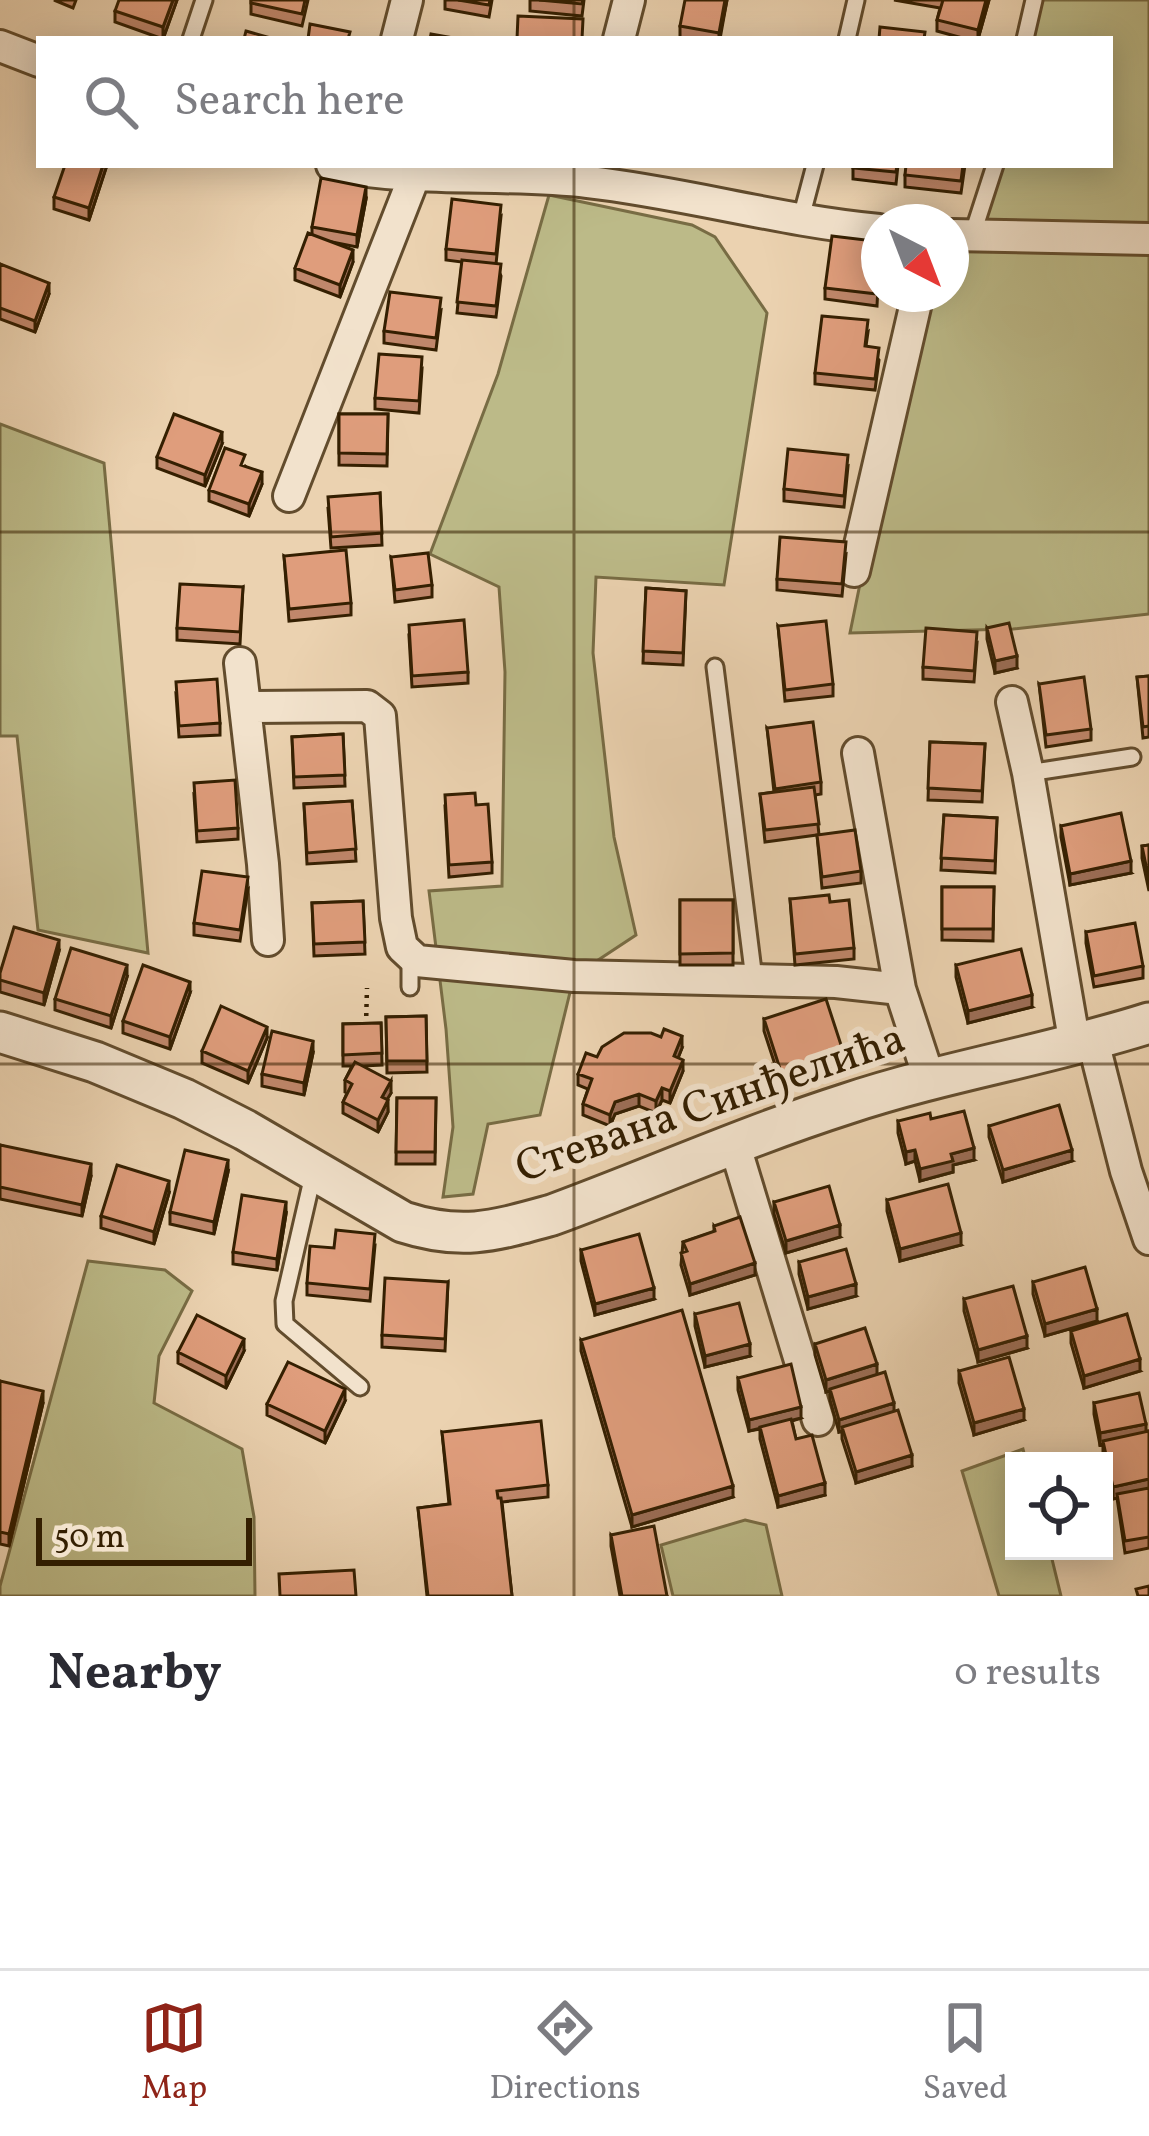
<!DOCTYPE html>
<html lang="en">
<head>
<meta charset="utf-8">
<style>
	body { margin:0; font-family:Vollkorn,serif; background:#f2f2f3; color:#2b2b33 }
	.controls { position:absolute; right:36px; bottom:36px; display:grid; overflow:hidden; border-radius:0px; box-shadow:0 6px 30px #0003 }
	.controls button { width:108px; height:108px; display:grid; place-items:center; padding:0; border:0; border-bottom:3px solid #e1e1e2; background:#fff; color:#2b2b33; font:60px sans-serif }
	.compass { position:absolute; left:861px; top:204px; width:108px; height:108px; border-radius:50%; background:#fff; box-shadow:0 6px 30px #0003; rotate:138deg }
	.scale { position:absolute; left:36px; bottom:30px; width:216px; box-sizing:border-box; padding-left:12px; border:6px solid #341f01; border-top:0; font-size:33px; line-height:42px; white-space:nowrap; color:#341f01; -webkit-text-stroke:9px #f2e2cc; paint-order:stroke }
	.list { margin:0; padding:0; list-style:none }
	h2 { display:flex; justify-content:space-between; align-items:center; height:156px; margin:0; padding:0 48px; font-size:51px }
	h2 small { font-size:39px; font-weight:400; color:#7c7c81 }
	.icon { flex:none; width:66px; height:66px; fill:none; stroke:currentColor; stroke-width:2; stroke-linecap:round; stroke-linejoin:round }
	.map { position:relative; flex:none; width:1149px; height:1596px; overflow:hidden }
	.search { position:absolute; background:#fff; box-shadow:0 6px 30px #0003; left:36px; right:36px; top:36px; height:132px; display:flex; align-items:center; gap:30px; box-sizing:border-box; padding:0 42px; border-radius:0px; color:#7c7c81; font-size:45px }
	.sheet { height:372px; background:#fff }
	nav { display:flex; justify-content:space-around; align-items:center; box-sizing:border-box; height:168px; border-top:3px solid #e1e1e2; background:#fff; font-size:33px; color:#7c7c81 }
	nav a { display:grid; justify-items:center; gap:6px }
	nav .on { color:#8f2418 }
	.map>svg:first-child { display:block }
	.green { fill:#bcba88; stroke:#786c44; stroke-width:3 }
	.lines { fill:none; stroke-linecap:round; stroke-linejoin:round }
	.service-casing { stroke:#624c2d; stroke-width:21 }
	.minor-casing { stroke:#624c2d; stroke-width:36 }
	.tertiary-casing { stroke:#624c2d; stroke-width:45 }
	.path { stroke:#341f01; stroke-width:4.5; stroke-dasharray:3 6; stroke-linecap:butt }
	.service { stroke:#f2e2cc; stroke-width:15 }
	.minor { stroke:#f2e2cc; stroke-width:30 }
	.tertiary { stroke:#f2e2cc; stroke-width:39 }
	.wall { fill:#c0876b; stroke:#341f01; stroke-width:3 }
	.shaded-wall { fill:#9c6e57; stroke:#341f01; stroke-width:3 }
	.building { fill:#df9d7c; stroke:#341f01; stroke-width:3 }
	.grid { fill:none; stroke:#341f01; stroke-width:3; stroke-opacity:0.55 }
	.labels { text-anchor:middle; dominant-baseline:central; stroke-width:12; stroke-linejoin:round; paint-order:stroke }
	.street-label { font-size:45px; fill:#341f01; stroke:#f2e2cc }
</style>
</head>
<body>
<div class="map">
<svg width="1149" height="1596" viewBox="0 0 1149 1596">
	<rect width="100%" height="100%" fill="#ebd2b0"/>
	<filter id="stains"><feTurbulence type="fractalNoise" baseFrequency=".00167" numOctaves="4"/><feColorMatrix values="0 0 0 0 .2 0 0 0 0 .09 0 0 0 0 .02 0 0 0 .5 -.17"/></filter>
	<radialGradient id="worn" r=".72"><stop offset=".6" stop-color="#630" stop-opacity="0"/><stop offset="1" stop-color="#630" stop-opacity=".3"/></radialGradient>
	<path class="green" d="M1040,0H1149V614L1013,629L850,633L919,294H951V234H973L992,165H1110V39H1029Z
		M549,195L692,225L715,237L767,313L724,585L596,577L593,653L614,837L636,935L574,976L540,1115L488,1124L473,1194L443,1197L453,1127L446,1029L429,891L502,886L505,672L499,587L430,554L498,374Z
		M0,424L104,463L148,953L38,930L17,736H0Z
		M88,1261L165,1270L192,1291L159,1356L154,1403L242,1449L254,1517L255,1596H0V1586Z
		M1023,1449L1026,1461H1014V1551H1050L1061,1596H999L962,1471Z
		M745,1520L766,1525L782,1596H673L661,1545Z"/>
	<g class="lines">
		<g class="service-casing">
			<path id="service" d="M191,39L204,0
				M847,39L856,0
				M1025,39L1034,0
				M801,218L815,165
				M972,236L995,165
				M715,667L754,979
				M1028,773L1132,757
				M410,956V987
				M314,1171L284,1301L285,1324L360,1387"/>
		</g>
		<g class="minor-casing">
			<path id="minor" d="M397,39L407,0
				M619,39L629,0
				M0,46L39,61
				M332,165C417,183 503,172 588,182C686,193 781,221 879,230
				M951,235L1149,239
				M289,496L414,177
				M854,571L918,294
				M240,663L263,864L268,940
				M1012,702L1028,773L1075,1045
				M245,707L367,706L380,716L396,918L402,947L417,961L574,976L836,982L900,989
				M858,753L900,989L929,1078
				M1093,1041L1126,1171L1149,1239
				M735,1146L818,1420"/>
		</g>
		<g class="tertiary-casing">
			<path id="tertiary" d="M0,1032L95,1062L184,1099L245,1130L403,1222C462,1241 494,1231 552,1215C650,1179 746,1136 846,1104C945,1071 1049,1055 1149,1023"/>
		</g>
		<path class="path" d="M366,1025L367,988"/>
		<use href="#service" class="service"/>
		<use href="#minor" class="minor"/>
		<use href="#tertiary" class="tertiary"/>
	</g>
	<path class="wall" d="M54,0H76L73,8Z
		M177,0L163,39L115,22V11Z
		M251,0H308L302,26L251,14Z
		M445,0H492L489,17L445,9Z
		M530,0H584L582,16L530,11Z
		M727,0L720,39L680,38V26Z
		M894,0H989L978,39H966L937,31V20L940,8Z
		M107,165L89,220L54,209V197Z
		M853,165H898L896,184L853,179Z
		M965,165L961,193L905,187V175Z
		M366,199L357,247L332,242L353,262L340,297L295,280V268L312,235V227Z
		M501,216L496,264L501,276L496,317L457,313L462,262L446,260V249Z
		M874,253L873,263L879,264L877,306L825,299V288Z
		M0,264L49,294L35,332L0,319Z
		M441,310L436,350L384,343V331Z
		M868,332L866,346L879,360L875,390L815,384V373Z
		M422,369L419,413L375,409V398Z
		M339,414H388L387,466L339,465Z
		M222,444L205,486L157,468V457Z
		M245,466L262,484L249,516L209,501V490Z
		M848,466L844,507L784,501V489Z
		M380,493L382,545L331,548L328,508Z
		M846,554L842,596L777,590V579Z
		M284,556L351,603V615L289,621Z
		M391,557L432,585V597L395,602Z
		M243,587L240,644L177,640V628Z
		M646,588L686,591L683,665L643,663Z
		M778,626L833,684V696L785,701Z
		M987,628L1017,668L995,673L987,639Z
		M409,636L468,672V683L412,687Z
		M977,643L974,682L923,679V667Z
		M1149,676V737L1143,738L1137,677Z
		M1039,684L1091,729V740L1046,747Z
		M176,694L220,723V735L179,737Z
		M767,728L821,782V794L815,795L819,835L861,871V883L822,888L817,835L765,842L760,794L774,792Z
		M343,734L345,786L294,788L292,737Z
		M930,742L985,744L982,802L928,800Z
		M194,795L238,828V839L197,842Z
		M352,801L356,861L307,864L304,804Z
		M476,805L492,862V873L449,877L445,806Z
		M944,815L997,818L995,873L941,870Z
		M1061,826L1131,873L1070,885L1061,837Z
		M1149,845V891L1142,858V846Z
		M942,887H994L993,941L942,940Z
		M248,889L240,941L194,935V923Z
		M790,899L830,902L854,948V959L795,965Z
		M680,900H733V965H680Z
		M363,901L365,954L314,956L312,903Z
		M1086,932L1143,966V978L1094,987L1086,943Z
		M59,951L44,1005L0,992V973Z
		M956,965L1032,1007L968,1023L956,977Z
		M127,977L111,1028L55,1010V999Z
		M190,993L170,1049L123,1033V1021Z
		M426,1016L427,1072L387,1073L386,1017Z
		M764,1019L843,1063L781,1083L764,1031Z
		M381,1023L382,1065L362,1066L391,1093L387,1099L388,1112L378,1132L343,1113V1102L347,1093L345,1092V1080L352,1066H343V1024Z
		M267,1038L248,1083L202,1063V1051Z
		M682,1048L678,1058L683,1071L670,1103L662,1100L656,1113L639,1106L615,1114L610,1126L583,1115V1104L588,1089L578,1085V1074L597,1057Z
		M313,1053L304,1095L262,1086V1074Z
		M397,1098H436L435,1164H396Z
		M898,1121L974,1160L953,1165V1172L920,1181L915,1161L906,1164L898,1133Z
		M989,1126L1072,1161L1003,1182L989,1137Z
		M0,1145L91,1176L82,1216L0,1199Z
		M228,1172L214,1234L170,1224V1212Z
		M169,1193L154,1244L101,1228V1216Z
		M887,1200L961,1245L900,1261L887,1211Z
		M774,1202L840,1237L786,1253L774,1214Z
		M286,1214L277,1270L233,1264V1252Z
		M714,1226L755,1275L690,1295L681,1265L683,1242L714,1232Z
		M375,1245L370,1301L307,1295V1283L334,1248Z
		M581,1250L654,1299L595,1315L581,1261Z
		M799,1262L856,1296L808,1309L799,1274Z
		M448,1282L445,1351L382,1347V1335Z
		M1033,1282L1097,1321L1045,1336L1033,1294Z
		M964,1299L1027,1348L978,1362L964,1311Z
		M695,1314L750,1356L705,1367L695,1326Z
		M1071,1331L1140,1371L1084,1388L1071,1343Z
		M581,1340L733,1497L632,1527L581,1351Z
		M815,1344L877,1374L894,1411L912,1466L856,1483L842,1439V1431L839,1432L830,1400V1391L826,1392L815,1355Z
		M244,1351L226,1388L178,1363V1352Z
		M959,1371L1024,1420L974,1435L959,1383Z
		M738,1378L801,1418L792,1421L796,1439L825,1495L778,1507L760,1439V1429L749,1431L738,1390Z
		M0,1381L43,1403L9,1546L0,1544Z
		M345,1401L325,1443L267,1415V1404Z
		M1094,1403L1146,1431H1149V1548L1125,1553L1117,1498L1113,1499L1103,1453V1444L1100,1445L1094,1414Z
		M442,1432L548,1485V1497L502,1502L512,1596H427L418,1508L449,1504Z
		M611,1535L667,1596H620L611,1546Z"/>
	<path class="shaded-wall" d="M173,0H177L163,39V27Z
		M725,0H727L719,39V33Z
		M986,0H989L978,39V30Z
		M103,165H107L89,220V208Z
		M366,187V199L357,247V235Z
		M353,250V262L340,297V285Z
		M49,283V294L35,332V321Z
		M222,432V444L205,486V475Z
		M262,472V484L249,516V504Z
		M1017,656V668L995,673V661Z
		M1131,861V873L1070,885V874Z
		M59,940V951L44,1005V993Z
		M127,965V977L111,1028V1016Z
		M190,982V993L170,1049V1037Z
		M1032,995V1007L968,1023V1011Z
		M267,1027V1038L248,1083V1071Z
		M682,1036V1048L674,1068V1056Z
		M313,1041V1053L304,1095V1083Z
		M843,1051V1063L781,1083V1072Z
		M683,1060V1071L670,1103V1091Z
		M391,1081V1093L382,1108V1097Z
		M662,1088V1100L656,1113V1101Z
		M639,1094V1106L615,1114L610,1126V1115L615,1102Z
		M388,1100V1112L378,1132V1120Z
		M974,1148V1160L953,1165V1172L920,1181V1169L951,1154Z
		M915,1150V1161L906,1164V1152Z
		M1072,1150V1161L1003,1182V1170Z
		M228,1160V1172L214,1234V1222Z
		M91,1164V1176L82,1216V1205Z
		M169,1181V1193L154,1244V1232Z
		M286,1202V1214L277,1270V1259Z
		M840,1225V1237L786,1253V1241Z
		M961,1233V1245L900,1261V1249Z
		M755,1263V1275L690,1295V1284Z
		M856,1284V1296L808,1309V1297Z
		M654,1288V1299L595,1315V1304Z
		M1097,1309V1321L1045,1336V1324Z
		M1027,1336V1348L978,1362V1350Z
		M244,1339V1351L226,1388V1376Z
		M750,1344V1356L705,1367V1356Z
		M1140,1359V1371L1084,1388V1376Z
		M877,1364V1375L826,1392V1380Z
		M345,1389V1401L325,1443V1431Z
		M43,1391V1403L9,1546V1534Z
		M894,1403V1415L839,1432V1420Z
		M801,1407V1418L749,1431V1420Z
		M1024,1409V1420L974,1435V1423Z
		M1146,1424V1435L1100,1445V1433Z
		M912,1455V1466L856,1483V1472Z
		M1149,1479V1491L1113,1499V1487Z
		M825,1483V1495L778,1507V1496Z
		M733,1486V1497L632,1527V1515Z"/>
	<path class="building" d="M119,0H173L163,27L115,11Z
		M251,0H305L302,14L251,3Z
		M458,0H490L489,5Z
		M539,0H583L582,4Z
		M685,0H725L719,33L680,26Z
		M943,0H986L978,30L937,20Z
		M518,16L583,19L582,39H517Z
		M310,24L350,32L348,39H308Z
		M880,27L925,32L924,39H879Z
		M246,31L274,39H244Z
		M431,34L459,39H430Z
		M65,165H103L89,208L54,197Z
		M853,165H897L896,172L853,168Z
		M906,165H963L961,181L905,175Z
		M321,178L366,187L357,235L312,227Z
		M452,199L501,205L496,254L446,249Z
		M308,233L353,250L340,285L295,268Z
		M832,236L874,241L871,263L879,264L877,294L825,288Z
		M462,260L501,264L496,306L457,302Z
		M0,264L49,283L35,321L0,308Z
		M390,292L441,298L436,338L384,331Z
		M822,316L868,320L865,346L879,348L875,379L815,373Z
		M379,354L422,357L419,401L375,398Z
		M174,414L222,432L205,475L157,457Z
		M339,414H388L387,454L339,453Z
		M225,448L245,455L241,465L262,472L249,504L209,490Z
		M788,449L848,455L844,496L784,489Z
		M380,493L382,533L331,537L328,497Z
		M780,537L846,542L842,584L777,579Z
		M346,550L351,603L289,609L284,556Z
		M428,553L432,585L395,590L391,557Z
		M180,584L243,587L240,632L177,628Z
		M646,588L686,591L683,653L643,651Z
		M464,620L468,672L412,676L409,625Z
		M826,621L833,684L785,690L778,626Z
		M1009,623L1017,656L995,661L987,628Z
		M926,628L977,632L974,671L923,667Z
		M1149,676V726L1143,727L1137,677Z
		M1084,677L1091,729L1046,735L1039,684Z
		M217,679L220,723L179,726L176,682Z
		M813,722L821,782L775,789L767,728Z
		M343,734L345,775L294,777L292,737Z
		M930,742L985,744L982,791L928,788Z
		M235,780L238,828L197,831L194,783Z
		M814,787L819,824L765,830L760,794Z
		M475,793L476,805L488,804L492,862L449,865L445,795Z
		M352,801L356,849L307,853L304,804Z
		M1121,813L1131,861L1070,874L1061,826Z
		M944,815L997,818L995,861L941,858Z
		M855,830L861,871L822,877L817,835Z
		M1149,845V880L1142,846Z
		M202,871L248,877L240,930L194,923Z
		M942,887H994L993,929H942Z
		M829,895L830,902L849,900L854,948L795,954L790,899Z
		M680,900H733V953L680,954Z
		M363,901L365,942L314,944L312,903Z
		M1135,923L1143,966L1094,976L1086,932Z
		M14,927L59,940L44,993L0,980V973Z
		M71,948L127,965L111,1016L55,999Z
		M1021,949L1032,995L968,1011L956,965Z
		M143,965L190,982L170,1037L123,1021Z
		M826,999L843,1051L781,1072L764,1019Z
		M221,1006L267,1027L248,1071L202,1051Z
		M426,1016L427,1061H387L386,1017Z
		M381,1023L382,1053L343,1055V1024Z
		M664,1029L682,1036L674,1056L683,1060L670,1091L662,1088L656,1101L639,1094L615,1102L610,1115L583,1104L592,1079L578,1074L586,1053L597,1057L602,1047L624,1033H651L661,1037Z
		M272,1031L313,1041L304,1083L262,1074Z
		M355,1062L391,1081L382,1097L388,1100L378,1120L343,1102L352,1084L345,1080Z
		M397,1098H436L435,1152H396Z
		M1059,1105L1072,1150L1003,1170L989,1126Z
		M964,1111L974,1148L951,1154L953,1161L920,1169L915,1150L906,1152L898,1121L930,1113L931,1119Z
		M0,1145L91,1164L82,1205L0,1187Z
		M185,1150L228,1160L214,1222L170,1212Z
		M117,1165L169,1181L154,1232L101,1216Z
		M948,1184L961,1233L900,1249L887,1200Z
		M829,1186L840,1225L786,1241L774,1202Z
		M242,1195L286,1202L277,1259L233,1252Z
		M740,1217L755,1263L690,1284L681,1253L687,1251L683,1242L715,1231L714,1226Z
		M336,1230L375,1234L370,1289L307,1283L310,1246L334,1248Z
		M639,1234L654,1288L595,1304L581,1250Z
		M846,1249L856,1284L808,1297L799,1262Z
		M1085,1267L1097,1309L1045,1324L1033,1282Z
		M385,1278L448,1282L445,1339L382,1335Z
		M1013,1286L1027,1336L978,1350L964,1299Z
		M739,1303L750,1344L705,1356L695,1314Z
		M682,1310L733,1486L632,1515L581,1340Z
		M1127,1314L1140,1359L1084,1376L1071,1331Z
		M197,1315L244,1339L226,1376L178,1352Z
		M865,1328L877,1364L826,1380L815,1344Z
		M1009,1357L1024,1409L974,1423L959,1371Z
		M288,1362L345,1389L325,1431L267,1404Z
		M791,1364L801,1407L749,1420L738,1378Z
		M885,1372L894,1403L839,1420L830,1389Z
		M0,1381L43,1391L9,1534L0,1532Z
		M1139,1393L1146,1424L1100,1433L1094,1403Z
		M898,1410L912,1455L856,1472L842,1427Z
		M791,1419L796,1439L812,1435L825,1483L778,1496L760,1427Z
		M541,1421L548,1485L497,1491L498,1498H501L512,1596H428L418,1508L450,1504L442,1432Z
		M1149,1431V1479L1113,1487L1103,1441Z
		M1149,1488V1537L1125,1541L1117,1494Z
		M654,1526L667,1596H622L611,1535Z
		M354,1570L356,1596H280L279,1574Z
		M1149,1586V1596H1138L1136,1589Z"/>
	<path class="grid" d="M574,0V39M574,165V1596M0,532H1149M0,1064H1149"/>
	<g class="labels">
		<g class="street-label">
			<text transform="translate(711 1105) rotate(-19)">Стевана Синђелића</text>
		</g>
	</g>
	<rect width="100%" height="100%" filter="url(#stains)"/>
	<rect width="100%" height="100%" fill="url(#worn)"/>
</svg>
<div class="controls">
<button><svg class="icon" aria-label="locate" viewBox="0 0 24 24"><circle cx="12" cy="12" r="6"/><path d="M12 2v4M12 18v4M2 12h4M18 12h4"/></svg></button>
</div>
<svg class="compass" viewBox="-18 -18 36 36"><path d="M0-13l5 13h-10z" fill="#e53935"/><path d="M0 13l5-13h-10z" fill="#7c7c81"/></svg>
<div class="scale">50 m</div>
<div class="search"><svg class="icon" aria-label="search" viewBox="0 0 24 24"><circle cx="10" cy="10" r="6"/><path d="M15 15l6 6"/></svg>Search here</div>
</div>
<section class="sheet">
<h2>Nearby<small>0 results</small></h2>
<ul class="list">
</ul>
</section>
<nav>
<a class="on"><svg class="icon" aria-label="map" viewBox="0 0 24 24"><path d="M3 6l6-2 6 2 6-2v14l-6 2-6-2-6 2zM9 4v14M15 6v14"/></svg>Map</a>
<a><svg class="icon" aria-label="directions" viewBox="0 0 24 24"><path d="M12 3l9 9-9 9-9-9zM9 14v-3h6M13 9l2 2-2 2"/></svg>Directions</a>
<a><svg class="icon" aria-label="saved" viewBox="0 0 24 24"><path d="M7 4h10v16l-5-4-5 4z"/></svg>Saved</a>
</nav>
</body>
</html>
